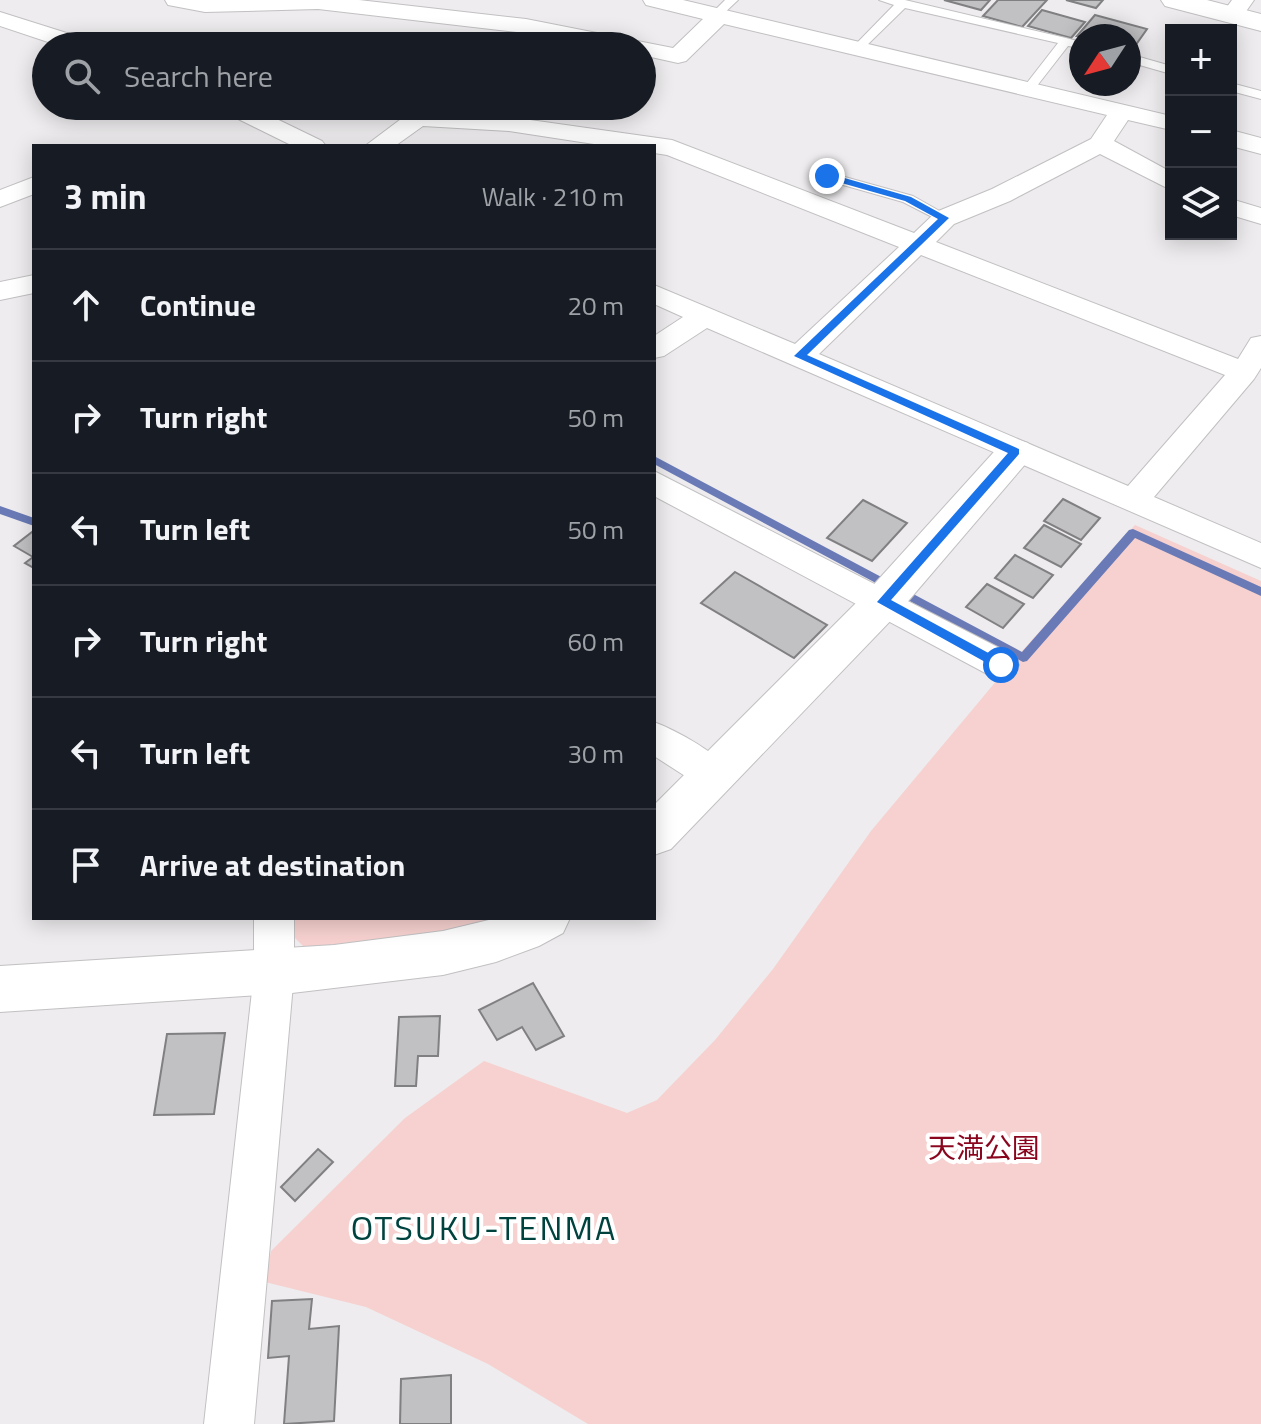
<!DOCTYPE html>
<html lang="en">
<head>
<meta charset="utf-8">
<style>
	body { margin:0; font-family:"Titillium Web","Noto Sans JP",sans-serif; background:#20242c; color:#f1f3f6 }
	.controls { position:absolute; right:24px; top:24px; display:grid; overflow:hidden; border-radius:0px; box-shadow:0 4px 20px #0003 }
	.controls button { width:72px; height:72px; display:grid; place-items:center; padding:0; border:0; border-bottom:2px solid #363941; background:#171b24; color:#f1f3f6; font:40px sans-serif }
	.compass { position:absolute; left:1069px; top:24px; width:72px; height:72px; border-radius:50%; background:#171b24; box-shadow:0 4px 20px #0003; rotate:234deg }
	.stop { position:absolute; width:24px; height:24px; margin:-18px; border:6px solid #1a73e8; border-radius:50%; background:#fff }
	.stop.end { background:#1a73e8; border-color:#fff; box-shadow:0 2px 8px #0008 }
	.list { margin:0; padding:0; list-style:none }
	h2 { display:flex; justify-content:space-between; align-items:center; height:104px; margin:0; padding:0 32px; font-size:34px }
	h2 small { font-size:26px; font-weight:400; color:#9ea1a6 }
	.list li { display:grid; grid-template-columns:52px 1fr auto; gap:24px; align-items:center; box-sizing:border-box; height:112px; padding:0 32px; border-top:2px solid #363941 }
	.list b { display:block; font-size:30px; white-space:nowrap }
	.list em { font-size:26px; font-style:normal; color:#9ea1a6 }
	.icon { flex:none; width:44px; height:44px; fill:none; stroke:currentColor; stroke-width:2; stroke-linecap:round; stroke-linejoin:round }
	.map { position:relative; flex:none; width:1261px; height:1424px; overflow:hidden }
	.search { position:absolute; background:#171b24; box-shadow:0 4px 20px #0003; left:32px; top:32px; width:624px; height:88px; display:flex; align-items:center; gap:20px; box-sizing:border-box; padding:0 28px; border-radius:44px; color:#9ea1a6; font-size:30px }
	.panel { position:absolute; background:#171b24; box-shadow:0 4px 20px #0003; left:32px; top:144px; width:624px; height:776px; border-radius:0px }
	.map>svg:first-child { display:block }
	.green { fill:#f6d1cf }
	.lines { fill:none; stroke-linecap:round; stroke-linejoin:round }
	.stream { fill:#697ab6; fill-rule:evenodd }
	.building { fill:#c1c0c3; stroke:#807f82; stroke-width:2 }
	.service-casing { stroke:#c2c0c2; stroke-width:2 }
	.minor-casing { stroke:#c2c0c2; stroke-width:2 }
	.tertiary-casing { stroke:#c2c0c2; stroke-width:2 }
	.service { fill:#fff; fill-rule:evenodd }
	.minor { fill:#fff; fill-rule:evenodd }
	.tertiary { fill:#fff; fill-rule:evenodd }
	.route { fill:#1a73e8 }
	.labels { text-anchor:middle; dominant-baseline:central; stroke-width:8; stroke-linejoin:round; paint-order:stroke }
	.near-park-label { font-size:28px; fill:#89061e; stroke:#fff }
	.near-quarter-label { font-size:34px; letter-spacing:2px; fill:#00433e; stroke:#fff }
</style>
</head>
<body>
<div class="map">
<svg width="1261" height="1424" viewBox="0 0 1261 1424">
	<rect width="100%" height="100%" fill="#eeecee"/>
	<path class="green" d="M1135,525L1261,581V1424H588L488,1364L366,1307L265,1282L271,1251L405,1118L484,1061L627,1113L657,1100L715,1040L773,969L871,831L1013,661Z
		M292,918H494L474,928L311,954L292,935Z"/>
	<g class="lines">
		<path class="stream" d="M654,456L1022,652L1129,530L1133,529L1261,587V596L1135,538L1027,661L1023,662L654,464Z
			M0,506L34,518V526L0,514Z"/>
	</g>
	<path class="building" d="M944,0H990L981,10Z
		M998,0H1047L1022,27L983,16Z
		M1066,0H1103L1096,8Z
		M1042,10L1085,22L1071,38L1028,26Z
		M1095,15L1147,29L1135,46L1129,44V36H1077Z
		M1063,499L1100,518L1081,540L1044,521Z
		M863,500L907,523L872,561L827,538Z
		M1044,525L1081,544L1061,567L1024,548Z
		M32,532L34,533V568L25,563L33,557L14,546Z
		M1015,555L1053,575L1033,598L995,578Z
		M735,572L827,625L794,658L701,603Z
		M987,584L1024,604L1003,628L966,607Z
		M533,983L564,1036L536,1050L522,1027L497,1040L479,1010Z
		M440,1016L438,1056H418L416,1086H395L399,1017Z
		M225,1033L214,1114L154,1115L167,1034Z
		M318,1149L333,1162L295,1201L281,1187Z
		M312,1299L309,1329L339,1326L334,1421L284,1424L289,1356L268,1358L272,1301Z
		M451,1375V1424H400L401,1379Z"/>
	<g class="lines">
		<g class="service-casing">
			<path id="service" d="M725,0H738L720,17H712V13Z
				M879,0H905L1066,38L1081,42V48L1068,46L1033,91L1029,92L1023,88L1058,43L905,8L861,51H853V47L894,5Z
				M1129,54L1171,66V74L1129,62Z
				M1231,83L1261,91V99L1231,91Z
				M827,172L913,196L952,218L950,221H940L903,202L822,179V173Z"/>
		</g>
		<g class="minor-casing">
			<path id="minor" d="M165,0H359L526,19L673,48L703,19L646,5L643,0H683L1171,116V130L1128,120L1114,141L1171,172V190L1100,154L1010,201L954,224L936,242L1238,359L1251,338L1261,336V368L1254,379L1154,497L1261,543V568L707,328L664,356L654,358V336L683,317L654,304V285L795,344L899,247L667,155L654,153V146H607L509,131L423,126L395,146H365L409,113L418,111L509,117L672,140L914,233L936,212L992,189L1091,139L1107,115L724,24L686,61L678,63L642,55V46H594L526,33L318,9L205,12L168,5ZM921,255L1225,375L1128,486L819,354Z
				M1232,0H1254L1240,20H1224L1221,15Z
				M0,12L92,41L96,46H60L0,26Z
				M219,106H250L322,141L326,146H293L222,111Z
				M1231,130L1261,138V154L1231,146Z
				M34,177V194L0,207V190Z
				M1231,199L1261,208V224L1231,215Z
				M34,275V293L0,300V282Z
				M654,471L1013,655L1019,665L1013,675L1001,678L989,675L654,496Z
				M654,722C675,730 721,754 731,774L725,785L712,789L699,785L654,756Z
				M254,918H294V973L254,1424H204L254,973Z"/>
		</g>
		<g class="tertiary-casing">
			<path id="tertiary" d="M1161,0H1207L1261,14V31L1165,6Z
				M1015,439L1028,443L1034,452L1028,461L898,613L671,849L654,855V805L868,591L1002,443Z
				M497,918H570L563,933L539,946L496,962L443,975L292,993L0,1012V966L334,945L443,931Z"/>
		</g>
		<use href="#service" class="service"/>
		<use href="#minor" class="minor"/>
		<use href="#tertiary" class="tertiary"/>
	</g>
	<path class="route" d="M827,173L911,197L949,218L807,355L1019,449V454L891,600L1005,662V668H996L877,602L1008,453L794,356L938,219L905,201L824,178Z"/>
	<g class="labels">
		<g class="near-park-label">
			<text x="984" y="1147">天満公園</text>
		</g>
		<g class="near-quarter-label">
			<text x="484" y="1227">OTSUKU-TENMA</text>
		</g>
	</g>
</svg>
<div class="controls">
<button>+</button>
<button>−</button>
<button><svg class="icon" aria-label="layers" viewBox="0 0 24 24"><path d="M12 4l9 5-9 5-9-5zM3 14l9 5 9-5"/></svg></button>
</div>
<svg class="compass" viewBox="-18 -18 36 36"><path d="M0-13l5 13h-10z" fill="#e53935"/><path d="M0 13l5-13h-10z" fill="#9ea1a6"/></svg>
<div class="stop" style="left:1001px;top:665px"></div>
<div class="stop end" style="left:827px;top:176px"></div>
<div class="search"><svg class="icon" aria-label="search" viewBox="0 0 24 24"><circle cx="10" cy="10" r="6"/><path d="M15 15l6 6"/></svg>Search here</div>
<section class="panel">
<h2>3 min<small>Walk · 210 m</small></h2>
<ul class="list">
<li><svg class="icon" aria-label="ahead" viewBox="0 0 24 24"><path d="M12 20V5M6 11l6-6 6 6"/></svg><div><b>Continue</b></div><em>20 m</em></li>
<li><svg class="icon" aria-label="right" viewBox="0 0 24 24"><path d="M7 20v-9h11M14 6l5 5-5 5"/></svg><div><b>Turn right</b></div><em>50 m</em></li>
<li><svg class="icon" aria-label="left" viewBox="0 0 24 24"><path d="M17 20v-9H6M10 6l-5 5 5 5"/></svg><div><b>Turn left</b></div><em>50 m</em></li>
<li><svg class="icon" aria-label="right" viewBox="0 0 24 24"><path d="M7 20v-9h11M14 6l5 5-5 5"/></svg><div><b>Turn right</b></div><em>60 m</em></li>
<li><svg class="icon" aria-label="left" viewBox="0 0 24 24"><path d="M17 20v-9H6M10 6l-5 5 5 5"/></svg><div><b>Turn left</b></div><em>30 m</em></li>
<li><svg class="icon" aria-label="arrive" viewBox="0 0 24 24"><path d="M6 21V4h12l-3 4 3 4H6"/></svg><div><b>Arrive at destination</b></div></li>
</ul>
</section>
</div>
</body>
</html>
